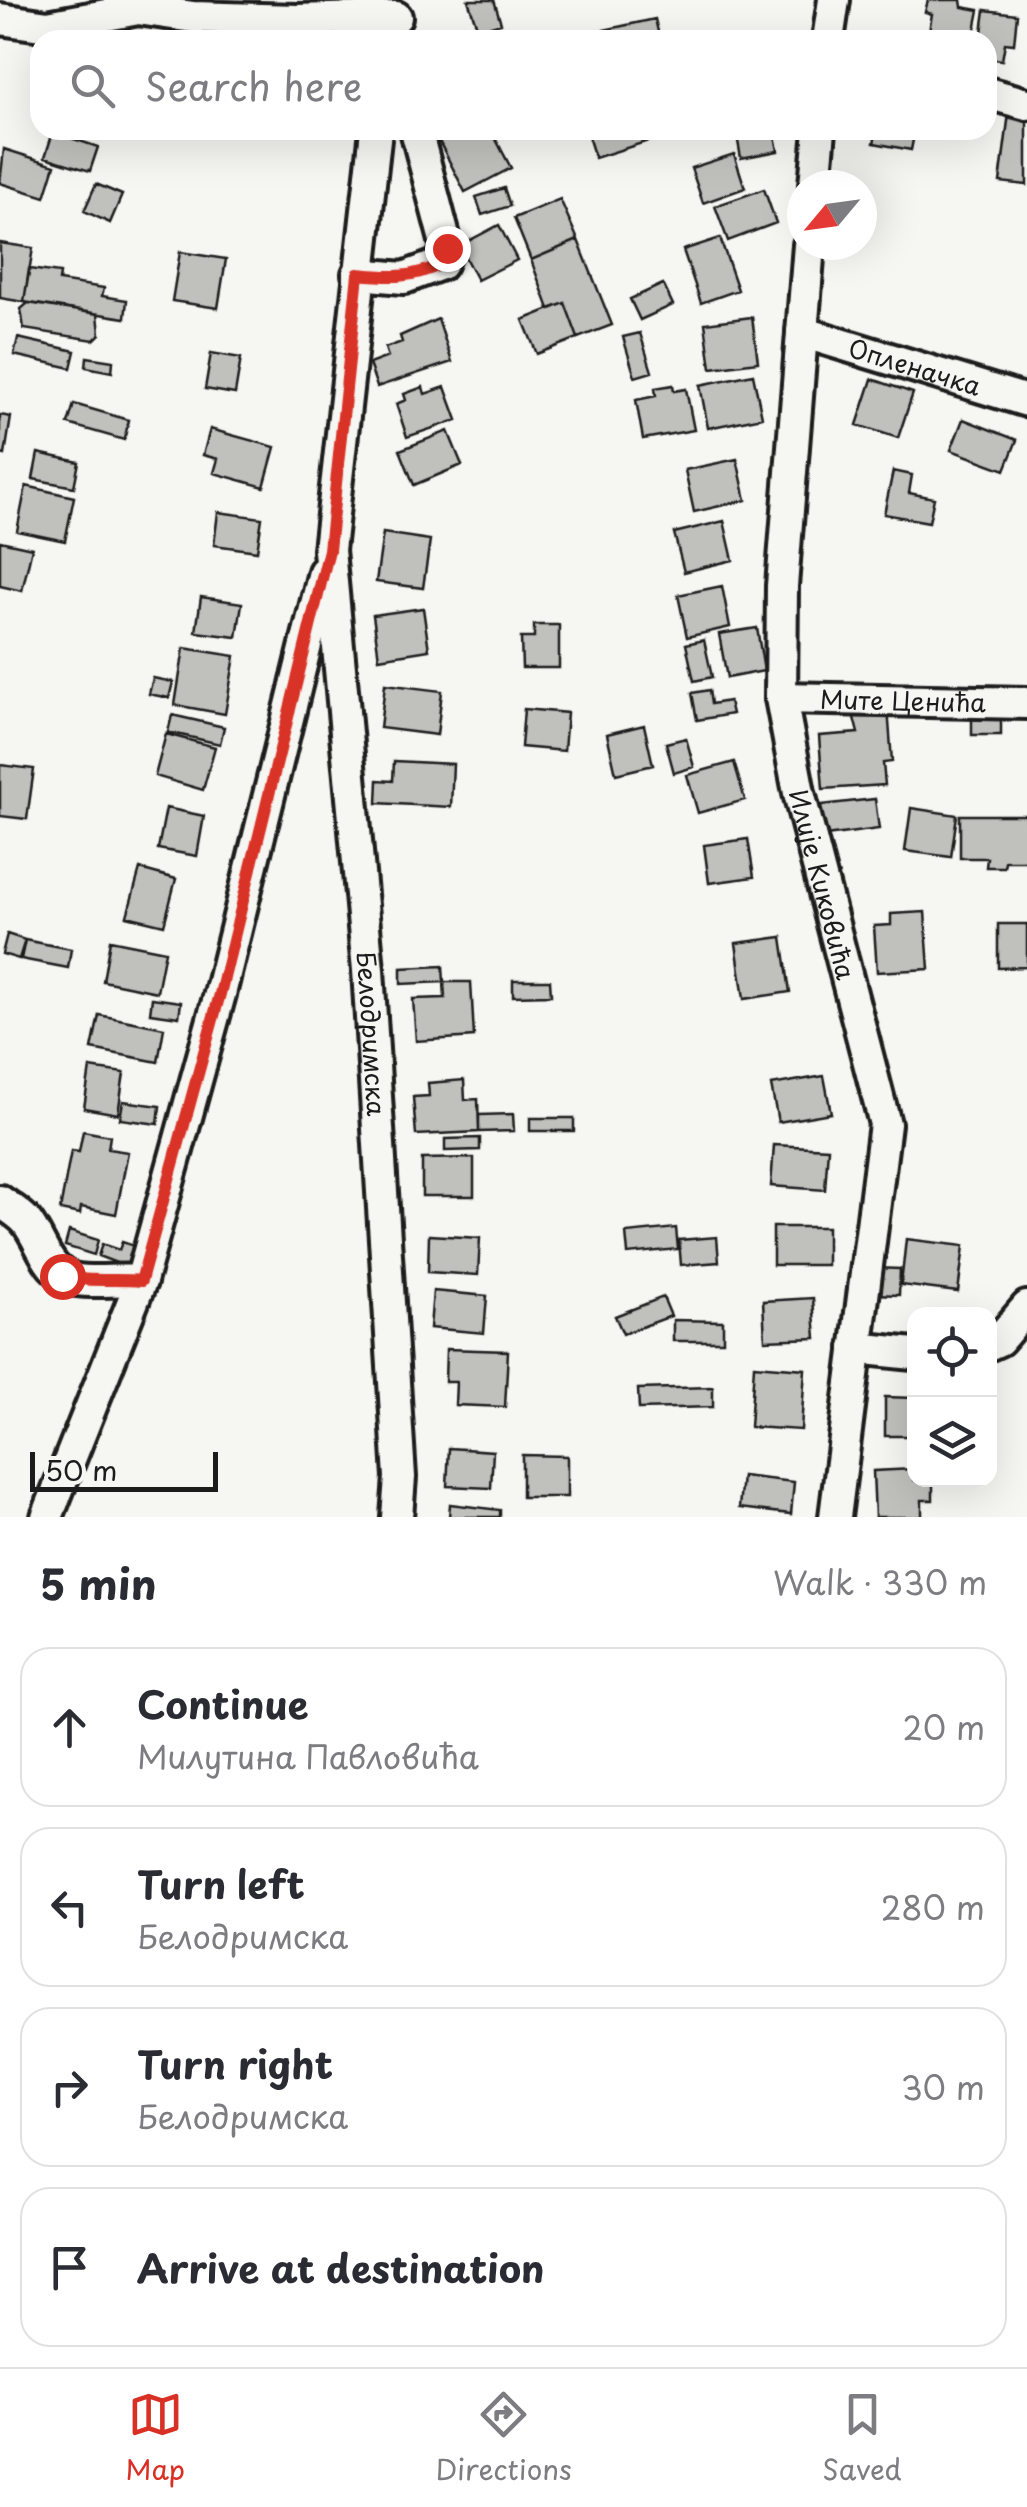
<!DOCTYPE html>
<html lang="en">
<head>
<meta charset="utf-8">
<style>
	body { margin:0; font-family:"Playpen Sans",sans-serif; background:#f2f2f3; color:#2b2b33 }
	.controls { position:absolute; right:30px; bottom:30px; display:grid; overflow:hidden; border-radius:20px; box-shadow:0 10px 40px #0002 }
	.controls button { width:90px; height:90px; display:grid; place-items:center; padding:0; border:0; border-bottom:2px solid #e1e1e2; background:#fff; color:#2b2b33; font:50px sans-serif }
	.compass { position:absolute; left:787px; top:170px; width:90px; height:90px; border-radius:50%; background:#fff; box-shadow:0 10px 40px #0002; rotate:241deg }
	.scale { position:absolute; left:30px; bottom:25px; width:188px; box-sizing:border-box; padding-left:10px; border:5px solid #1c1c1c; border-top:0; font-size:28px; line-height:35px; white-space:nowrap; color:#1c1c1c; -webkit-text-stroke:8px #f6f6f2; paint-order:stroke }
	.stop { position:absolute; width:30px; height:30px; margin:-22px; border:8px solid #d93025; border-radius:50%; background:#fff }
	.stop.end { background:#d93025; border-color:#fff; box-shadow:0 2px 10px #0008 }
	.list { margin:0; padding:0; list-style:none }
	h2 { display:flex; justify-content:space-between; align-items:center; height:130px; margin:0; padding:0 40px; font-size:42px }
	h2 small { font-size:32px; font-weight:400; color:#7c7c81 }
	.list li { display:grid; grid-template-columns:65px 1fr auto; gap:30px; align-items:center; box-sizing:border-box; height:160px; margin:0 20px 20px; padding:0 20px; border:2px solid #e1e1e2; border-radius:30px }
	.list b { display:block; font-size:38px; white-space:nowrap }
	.list p { margin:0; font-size:32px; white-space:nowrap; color:#7c7c81 }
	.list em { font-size:32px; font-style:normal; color:#7c7c81 }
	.icon { flex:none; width:55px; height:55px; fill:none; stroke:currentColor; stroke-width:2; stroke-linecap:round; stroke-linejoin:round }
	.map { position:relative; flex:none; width:1027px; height:1517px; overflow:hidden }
	.search { position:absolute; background:#fff; box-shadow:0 10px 40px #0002; left:30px; right:30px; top:30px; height:110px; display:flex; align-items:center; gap:25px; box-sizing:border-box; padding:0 35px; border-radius:30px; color:#7c7c81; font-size:38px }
	.sheet { height:850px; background:#fff }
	nav { display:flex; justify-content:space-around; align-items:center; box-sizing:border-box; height:140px; border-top:2px solid #e1e1e2; background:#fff; font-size:28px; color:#7c7c81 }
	nav a { display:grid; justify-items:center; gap:5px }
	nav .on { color:#d93025 }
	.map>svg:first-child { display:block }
	.building { fill:#c0c0bd; stroke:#1c1c1c; stroke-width:2.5 }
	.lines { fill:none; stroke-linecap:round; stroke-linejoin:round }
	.street-casing { stroke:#1c1c1c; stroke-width:38 }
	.street { stroke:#f6f6f2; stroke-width:30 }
	.route { stroke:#d93025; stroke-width:12 }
	.labels { text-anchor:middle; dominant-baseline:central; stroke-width:10; stroke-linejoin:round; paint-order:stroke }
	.street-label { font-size:25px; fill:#1c1c1c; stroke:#f6f6f2 }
</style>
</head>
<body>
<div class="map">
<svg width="1027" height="1517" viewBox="0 0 1027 1517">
	<rect width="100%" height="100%" fill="#f6f6f2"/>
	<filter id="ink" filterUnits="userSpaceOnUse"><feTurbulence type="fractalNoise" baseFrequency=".01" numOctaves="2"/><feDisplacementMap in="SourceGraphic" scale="20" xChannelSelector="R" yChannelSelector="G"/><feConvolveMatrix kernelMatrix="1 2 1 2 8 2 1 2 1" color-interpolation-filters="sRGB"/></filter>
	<g filter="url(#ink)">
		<path class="building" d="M468,0H494L501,23L478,30Z
			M928,0H961L962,7L979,10L973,40H942L944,34L929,31L932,14L925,12Z
			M985,10L1017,14L1014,44L1005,43L1002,60L987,58V40H981Z
			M655,19L660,40H607L604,30Z
			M1009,113L1027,115V185L1000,182Z
			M456,130H491L511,168L465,192L438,139Z
			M586,130H652L655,139L595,158Z
			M736,130H774L778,151L741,158Z
			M877,130H915L911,150L874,143Z
			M53,132L98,147L90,171L45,157Z
			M4,149L55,165L45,197L0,183Z
			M734,154L745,188L703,203L691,168Z
			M96,184L122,195L110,223L84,211Z
			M504,188L510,206L482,215L476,197Z
			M764,189L776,223L728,241L715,206Z
			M560,199L578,240L531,260L514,218Z
			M499,225L517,260L477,280L459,246Z
			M720,238L738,290L701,303L683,250Z
			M578,240L612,325L578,338L565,303L549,309L531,260Z
			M0,243L33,248L24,302L0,298Z
			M180,252L226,259L218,308L172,301Z
			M29,269L60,273L59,281L104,288L102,296L127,300L125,318L24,302Z
			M663,284L673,305L640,320L630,299Z
			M28,303L98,314L100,334L94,340L24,329L21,309Z
			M565,303L578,338L537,354L523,320Z
			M752,317L758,362L711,368L705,323Z
			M438,319L452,362L377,387L369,364L388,357L385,348L402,342L400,336Z
			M640,333L652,372L635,377L623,337Z
			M18,338L75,351L71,368L14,355Z
			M211,353L241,358L235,394L205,389Z
			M87,357L113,361L112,372L86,367Z
			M753,374L762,417L708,428L700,385Z
			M872,379L913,393L898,438L857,425Z
			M673,385L674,391L686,389L694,430L643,439L636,400L656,396L655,388Z
			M423,387L425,394L445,387L457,420L407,437L396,404L406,400L404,394Z
			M74,404L129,420L124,440L68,424Z
			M0,415L11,417L5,455L0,454Z
			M963,419L1017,440L1005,470L951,450Z
			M210,429L275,447L264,487L214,473L218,459L203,455Z
			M448,431L462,465L414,485L400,450Z
			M38,453L79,462L74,487L33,479Z
			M737,459L746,500L694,512L685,470Z
			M893,471L912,475L909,493L934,498L929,522L884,514Z
			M26,486L74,497L65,541L17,531Z
			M218,512L262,518L257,551L214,545Z
			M724,521L733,560L684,572L674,533Z
			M383,533L430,540L423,588L376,582Z
			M0,541L32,548L22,591L0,586Z
			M722,586L730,627L687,637L678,595Z
			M201,597L242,603L237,637L196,632Z
			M423,608L429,650L379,658L373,615Z
			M534,625H559V668H522L521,638H534Z
			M757,628L764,671L727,678L719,634Z
			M704,640L712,677L694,681L686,644Z
			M184,648L235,656L225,714L175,705Z
			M153,678L173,682L169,698L149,694Z
			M385,684L442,691L437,735L380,728Z
			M709,690L711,704L729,701L732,714L697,720L692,693Z
			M888,708L892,762L883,763L885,785L823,789L819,736L858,733L852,710Z
			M524,709L567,713L564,751L521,747Z
			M972,714H1001V735H972Z
			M172,715L224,727L220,744L168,732Z
			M644,725L653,765L616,774L607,734Z
			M166,734L215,747L203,790L155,776Z
			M686,738L694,767L674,773L666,743Z
			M394,761L453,764L451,807L377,803L378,780L393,781Z
			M734,762L745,800L698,813L687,775Z
			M0,765L34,769L27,819L0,816Z
			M875,799L879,829L825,836L821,805Z
			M166,808L204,816L197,856L158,849Z
			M911,808L957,815L951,857L905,851Z
			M960,815H1026L1027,861H1005L1004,867H986L987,858H960Z
			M748,839L754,877L709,883L704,845Z
			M140,869L176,879L164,925L127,916Z
			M925,912L929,969L877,972L874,926L891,925V914Z
			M998,924H1027V967L998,968Z
			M7,934L25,940L19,959L2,954Z
			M782,937L790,992L744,999L736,943Z
			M25,940L71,949L68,968L21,959Z
			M110,940L165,951L157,992L103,981Z
			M443,966L444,982L401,984V968Z
			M513,980H550L551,995L513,996Z
			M444,982H471L474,1037L416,1041L413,999L445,998Z
			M152,998L181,1002L179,1017L150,1013Z
			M99,1015L164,1028L158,1062L92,1049Z
			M90,1068L124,1073L118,1114L84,1108Z
			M824,1076L831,1113L778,1122L771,1085Z
			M464,1080L465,1100L478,1099L479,1132L416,1135L413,1097L429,1096L428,1083Z
			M123,1101L160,1106L158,1124L120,1119Z
			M513,1114L514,1131L479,1132V1115Z
			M530,1118H574V1131H530Z
			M83,1131L110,1136L108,1149L128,1152L116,1214L81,1207L80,1214L60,1210L71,1151L79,1152Z
			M480,1138V1150L445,1151V1139Z
			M774,1145L828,1148L825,1190L771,1186Z
			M474,1158V1196H422V1159Z
			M773,1227H827V1265H773Z
			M676,1228L678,1249L628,1254L626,1233Z
			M69,1231L98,1240L94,1255L65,1246Z
			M429,1235L480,1238L478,1275L428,1272Z
			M717,1237L719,1262L681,1265L679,1240Z
			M906,1239L964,1246L958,1292L901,1285Z
			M122,1242L143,1249L135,1270L98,1256L102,1244L119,1250Z
			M874,1268L900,1269L899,1295L874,1294Z
			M433,1291L487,1296L484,1333L430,1328Z
			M663,1297L671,1316L623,1334L615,1316Z
			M813,1298L816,1338L765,1340L763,1301Z
			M673,1320L723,1321V1341H673Z
			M446,1349L508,1351L505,1407L455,1405L456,1382H445Z
			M754,1365L805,1369L801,1430L750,1427Z
			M713,1387V1407L639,1409L638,1389Z
			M885,1397L914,1398V1436H885Z
			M449,1448L493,1451L491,1488L447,1486Z
			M522,1455L567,1456V1497H522Z
			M914,1469V1480H933V1500H922V1517H875L873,1471Z
			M742,1476L794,1482L791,1514L739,1508Z
			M450,1504L500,1510V1517H449Z"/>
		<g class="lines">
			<g class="street-casing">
				<g id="street">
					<path d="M0,19L48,26L138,9L193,17L297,20L396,17"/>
					<path d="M828,40L834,0"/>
					<path d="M987,93L1027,104"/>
					<path id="s1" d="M376,130L329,550L368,970L400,1477L397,1517"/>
					<path d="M815,185L820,130"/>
					<path id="s2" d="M809,245L782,586L781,698L799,793L885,1124L835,1517"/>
					<path d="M358,274L404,278L441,264L447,248L416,130"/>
					<path id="s3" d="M802,332L1027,401"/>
					<path id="s4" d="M781,698L1027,703"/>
					<path d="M0,1201C8,1207 19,1213 26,1221C43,1242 46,1274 77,1280C94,1283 121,1279 141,1281"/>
					<path d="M990,1344L999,1340L1027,1307"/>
					<path d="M856,1348L914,1354"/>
					<path d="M47,1517L141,1281L220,994L324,572"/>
				</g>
			</g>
			<use href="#street" class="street"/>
		</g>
	</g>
	<g class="lines" filter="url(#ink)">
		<path class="route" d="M62,1276C88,1283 114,1278 141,1281L220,994L329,550L358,274C389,277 412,279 441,264L447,248"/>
	</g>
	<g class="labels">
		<g class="street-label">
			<text stroke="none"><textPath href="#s3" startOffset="118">Опленачка</textPath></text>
			<text stroke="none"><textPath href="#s4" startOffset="122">Мите Ценића</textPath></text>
			<text stroke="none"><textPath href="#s2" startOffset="645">Илије Киковића</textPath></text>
			<text stroke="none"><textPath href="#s1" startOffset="908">Белодримска</textPath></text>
		</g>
	</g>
</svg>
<div class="controls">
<button><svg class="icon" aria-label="locate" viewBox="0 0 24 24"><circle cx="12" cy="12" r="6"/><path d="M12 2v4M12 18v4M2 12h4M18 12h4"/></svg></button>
<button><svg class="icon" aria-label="layers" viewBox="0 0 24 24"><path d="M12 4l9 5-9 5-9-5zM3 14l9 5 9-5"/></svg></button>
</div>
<svg class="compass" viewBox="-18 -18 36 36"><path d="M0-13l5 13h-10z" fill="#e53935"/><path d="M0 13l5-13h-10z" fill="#7c7c81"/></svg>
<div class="scale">50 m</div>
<div class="stop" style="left:62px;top:1276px"></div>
<div class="stop end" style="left:447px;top:248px"></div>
<div class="search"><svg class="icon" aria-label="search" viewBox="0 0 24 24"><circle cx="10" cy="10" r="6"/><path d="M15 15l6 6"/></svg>Search here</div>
</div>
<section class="sheet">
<h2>5 min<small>Walk · 330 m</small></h2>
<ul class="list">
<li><svg class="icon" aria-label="ahead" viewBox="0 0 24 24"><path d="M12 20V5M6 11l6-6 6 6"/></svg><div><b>Continue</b><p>Милутина Павловића</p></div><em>20 m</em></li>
<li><svg class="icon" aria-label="left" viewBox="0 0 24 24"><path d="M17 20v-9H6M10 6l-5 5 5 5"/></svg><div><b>Turn left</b><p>Белодримска</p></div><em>280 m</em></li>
<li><svg class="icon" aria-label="right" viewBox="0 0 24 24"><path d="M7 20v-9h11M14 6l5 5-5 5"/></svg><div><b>Turn right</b><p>Белодримска</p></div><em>30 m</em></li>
<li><svg class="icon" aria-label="arrive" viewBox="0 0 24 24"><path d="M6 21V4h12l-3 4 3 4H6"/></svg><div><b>Arrive at destination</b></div></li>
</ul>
</section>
<nav>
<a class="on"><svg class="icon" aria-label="map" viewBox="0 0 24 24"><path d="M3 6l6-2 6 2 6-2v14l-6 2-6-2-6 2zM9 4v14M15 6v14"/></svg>Map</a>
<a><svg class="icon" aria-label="directions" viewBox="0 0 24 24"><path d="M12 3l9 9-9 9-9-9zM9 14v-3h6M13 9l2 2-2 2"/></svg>Directions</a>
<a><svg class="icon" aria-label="saved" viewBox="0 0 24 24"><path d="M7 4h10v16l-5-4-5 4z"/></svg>Saved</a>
</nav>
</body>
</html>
